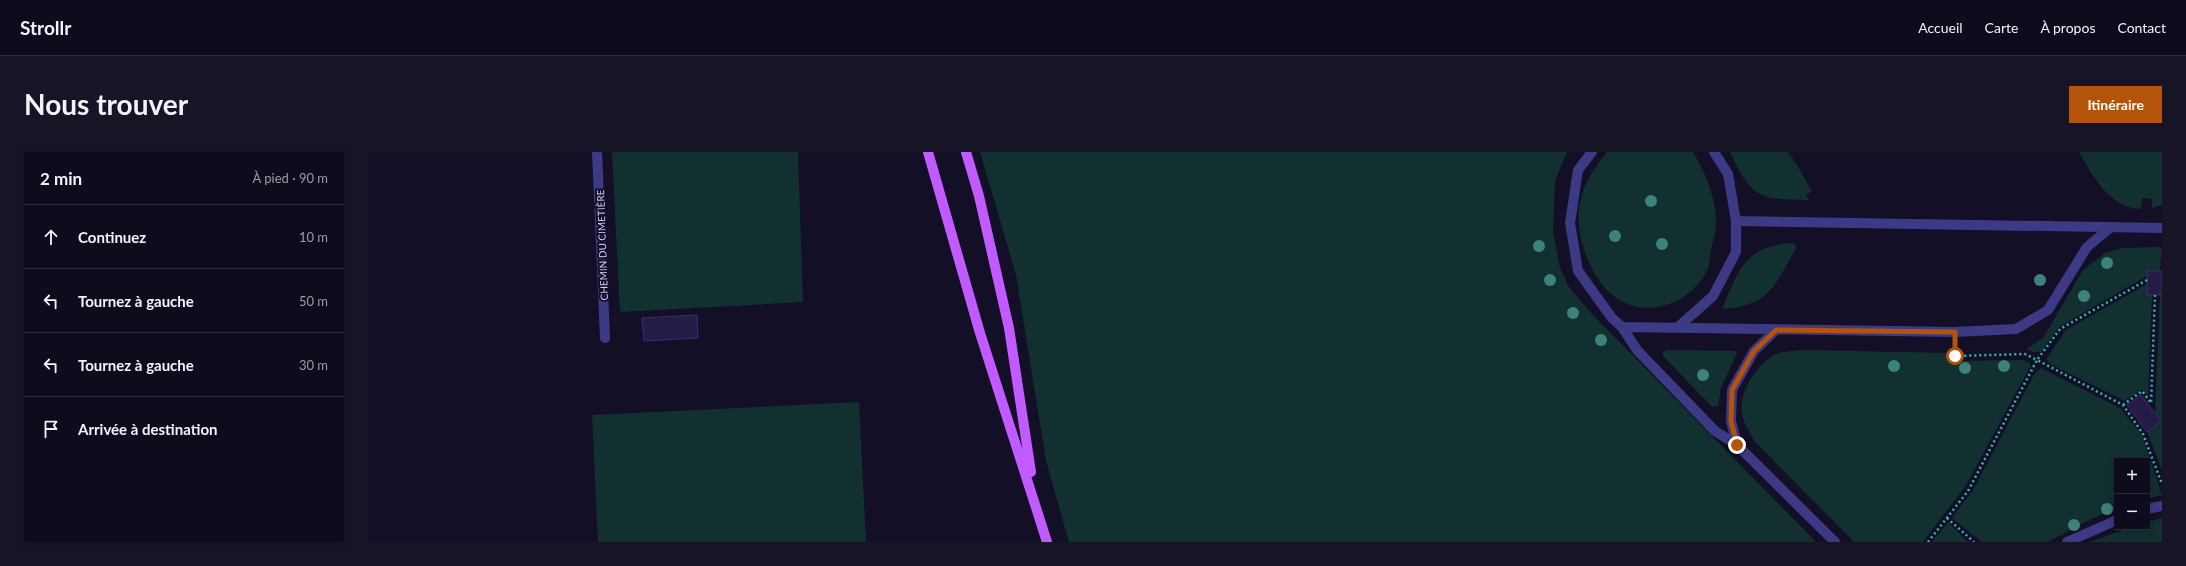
<!DOCTYPE html>
<html lang="fr">
<head>
<meta charset="utf-8">
<style>
	body { margin:0; font-family:Lato,sans-serif; background:#171425; color:#f1f3f6 }
	.controls { position:absolute; right:12px; bottom:12px; display:grid; overflow:hidden; border-radius:0px; box-shadow:0 2px 10px #0003 }
	.controls button { width:36px; height:36px; display:grid; place-items:center; padding:0; border:0; border-bottom:1px solid #2e2b3b; background:#0e0b1c; color:#f1f3f6; font:20px sans-serif }
	.stop { position:absolute; width:12px; height:12px; margin:-9px; border:3px solid #b45309; border-radius:50%; background:#fff }
	.stop.end { background:#b45309; border-color:#fff; box-shadow:0 1px 4px #0008 }
	.list { margin:0; padding:0; list-style:none }
	h2 { display:flex; justify-content:space-between; align-items:center; height:52px; margin:0; padding:0 16px; font-size:17px }
	h2 small { font-size:13px; font-weight:400; color:#9b9ba3 }
	.list li { display:grid; grid-template-columns:26px 1fr auto; gap:12px; align-items:center; box-sizing:border-box; height:64px; padding:0 16px; border-top:1px solid #2e2b3b }
	.list b { display:block; font-size:15px; white-space:nowrap }
	.list em { font-size:13px; font-style:normal; color:#9b9ba3 }
	.icon { flex:none; width:22px; height:22px; fill:none; stroke:currentColor; stroke-width:2; stroke-linecap:round; stroke-linejoin:round }
	.map { position:relative; flex:none; width:1794px; height:390px; overflow:hidden; border-radius:0px }
	header { display:flex; align-items:center; gap:24px; box-sizing:border-box; height:56px; padding:0 20px; background:#0e0b1c; border-bottom:1px solid #2e2b3b }
	header strong { font-size:19px }
	nav { display:flex; gap:22px; margin-inline-start:auto; font-size:14px }
	.intro { display:flex; align-items:center; justify-content:space-between; box-sizing:border-box; height:96px; padding:0 24px }
	h1 { margin:0; font-size:28px }
	.button { padding:10px 18px; border-radius:0px; background:#b45309; color:#fff; font-size:14px; font-weight:700 }
	main { display:flex; gap:24px; padding:0 24px }
	aside { flex:1; background:#0e0b1c; border-radius:0px; box-shadow:0 2px 10px #0003 }
	.map>svg:first-child { display:block }
	.green { fill:#12302f }
	.building { fill:#241b47; stroke:#3b2d73 }
	.lines { fill:none; stroke-linecap:round; stroke-linejoin:round }
	.path { stroke:#2fb8b0; stroke-width:2.5; stroke-dasharray:2 3; stroke-linecap:butt }
	.minor { stroke:#3d3a85; stroke-width:10 }
	.major { stroke:#c25bff; stroke-width:10 }
	.tree { fill:#3d827b }
	.route { stroke:#b45309; stroke-width:5 }
	.labels { text-anchor:middle; dominant-baseline:central; stroke-width:4; stroke-linejoin:round; paint-order:stroke }
	.street-label { font-size:10px; fill:#d9d4ff; stroke:#130f26 }
</style>
</head>
<body>
<header>
<strong>Strollr</strong>
<nav><a>Accueil</a><a>Carte</a><a>À propos</a><a>Contact</a></nav>
</header>
<div class="intro"><h1>Nous trouver</h1><a class="button">Itinéraire</a></div>
<main>
<aside>
<h2>2 min<small>À pied · 90 m</small></h2>
<ul class="list">
<li><svg class="icon" aria-label="ahead" viewBox="0 0 24 24"><path d="M12 20V5M6 11l6-6 6 6"/></svg><div><b>Continuez</b></div><em>10 m</em></li>
<li><svg class="icon" aria-label="left" viewBox="0 0 24 24"><path d="M17 20v-9H6M10 6l-5 5 5 5"/></svg><div><b>Tournez à gauche</b></div><em>50 m</em></li>
<li><svg class="icon" aria-label="left" viewBox="0 0 24 24"><path d="M17 20v-9H6M10 6l-5 5 5 5"/></svg><div><b>Tournez à gauche</b></div><em>30 m</em></li>
<li><svg class="icon" aria-label="arrive" viewBox="0 0 24 24"><path d="M6 21V4h12l-3 4 3 4H6"/></svg><div><b>Arrivée à destination</b></div></li>
</ul>
</aside>
<div class="map">
<svg width="1794" height="390" viewBox="0 0 1794 390">
	<rect width="100%" height="100%" fill="#130f26"/>
	<path class="green" d="M244,0H430L435,150L252,160Z
		M612,0H1199L1187,29L1185,80L1192,115L1200,134L1224,162L1448,390H701L678,309L648,123Z
		M1239,0H1325C1337,20 1349,47 1348,71C1348,80 1345,89 1343,98C1342,103 1342,110 1340,116C1328,147 1286,166 1255,150C1224,135 1205,82 1212,50C1216,31 1227,14 1239,0Z
		M1362,0H1420L1429,13L1444,39L1438,43L1441,48C1392,48 1383,46 1362,0Z
		M1711,0H1794V53L1784,56V47L1774,46L1773,57C1741,56 1725,24 1711,0Z
		M1424,91L1427,92L1428,96C1407,133 1402,154 1355,157V154C1372,115 1377,95 1424,91Z
		M1794,95L1792,119L1779,124L1691,175L1673,200H1665L1658,197L1675,186L1715,118L1737,101L1753,96Z
		M1779,132L1784,143L1780,244L1774,237L1757,249L1682,212L1678,207L1698,178Z
		M1792,143H1794V318L1779,280L1787,261Z
		M1299,198L1367,199L1369,201L1353,236L1350,254L1344,255L1296,205L1294,201Z
		M1435,198L1584,201L1585,209L1656,208L1662,211V215L1597,335L1555,390H1486L1387,290C1382,281 1376,272 1374,262C1370,240 1389,212 1408,202C1415,199 1427,199 1435,198Z
		M1673,216L1752,256L1774,283L1794,343L1779,347V309H1749V356L1721,368L1680,390H1614L1584,366L1605,338L1667,221Z
		M491,250L498,390H230L224,263Z
		M1794,366V390H1722L1763,375H1779V370Z
		M1580,370L1600,390H1564Z"/>
	<path class="building" d="M1779,119H1794V143H1779Z
		M329,163L330,186L276,189L274,166Z
		M1773,243L1793,269L1779,280L1759,253Z"/>
	<g class="lines">
		<path class="path" d="M1779,128L1692,177L1669,208L1755,253L1775,282L1794,332
			M1755,253L1774,239L1783,251L1787,143
			M1579,366L1606,390
			M1560,390L1600,339L1669,208L1657,202L1587,204V197"/>
		<path class="minor" d="M229,0L237,186
			M1224,0L1210,18L1202,71L1210,119L1244,166L1254,175L1587,180L1648,177L1680,158L1719,95L1743,75
			M1368,69L1794,76
			M1254,175L1269,198L1347,279L1369,293L1467,390
			M1309,176L1345,144L1368,100V69L1360,22L1346,0
			M1369,293L1363,269L1364,238L1386,199L1408,178
			M1779,357L1794,354
			M1699,390L1749,368"/>
		<path class="major" d="M560,0L612,181L679,390
			M598,0L611,44L641,176L663,320"/>
	</g>
	<g class="tree">
		<circle cx="1283" cy="49" r="6"/>
		<circle cx="1247" cy="84" r="6"/>
		<circle cx="1294" cy="92" r="6"/>
		<circle cx="1171" cy="94" r="6"/>
		<circle cx="1739" cy="111" r="6"/>
		<circle cx="1182" cy="128" r="6"/>
		<circle cx="1672" cy="128" r="6"/>
		<circle cx="1716" cy="144" r="6"/>
		<circle cx="1205" cy="161" r="6"/>
		<circle cx="1233" cy="188" r="6"/>
		<circle cx="1526" cy="214" r="6"/>
		<circle cx="1636" cy="214" r="6"/>
		<circle cx="1597" cy="216" r="6"/>
		<circle cx="1335" cy="223" r="6"/>
		<circle cx="1739" cy="357" r="6"/>
		<circle cx="1706" cy="373" r="6"/>
	</g>
	<g class="lines">
		<path class="route" d="M1369,293L1363,269L1364,238L1386,199L1408,178L1587,180V204"/>
	</g>
	<g class="labels">
		<g class="street-label">
			<text transform="translate(234 93) rotate(-92)">CHEMIN DU CIMETIÈRE</text>
		</g>
	</g>
</svg>
<div class="controls">
<button>+</button>
<button>−</button>
</div>
<div class="stop" style="left:1587px;top:204px"></div>
<div class="stop end" style="left:1369px;top:293px"></div>
</div>
</main>
</body>
</html>
